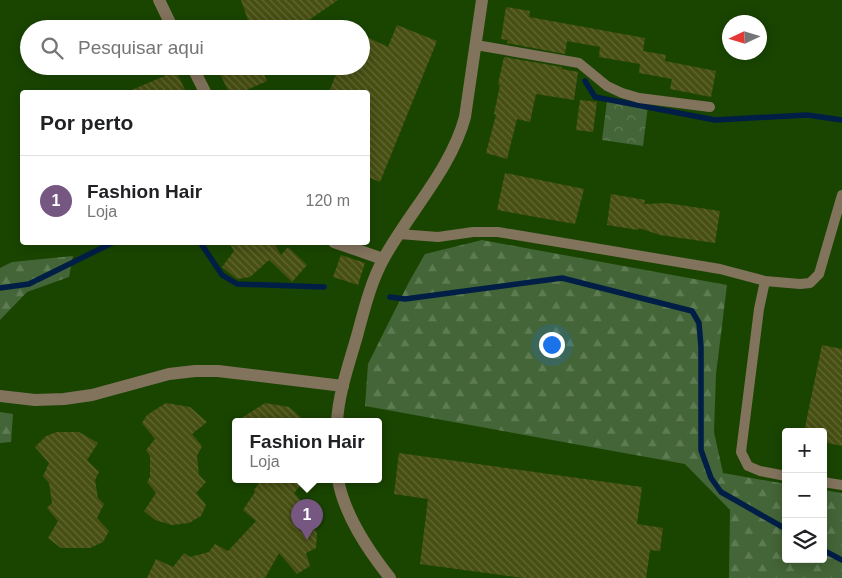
<!DOCTYPE html>
<html lang="pt">
<head>
<meta charset="utf-8">
<style>
	body { margin:0; font-family:Helvetica,sans-serif; background:#f2f2f2; color:#202124 }
	.controls { position:absolute; right:15px; bottom:15px; display:grid; overflow:hidden; border-radius:5px; box-shadow:0 2px 12px #0003 }
	.controls button { width:45px; height:45px; display:grid; place-items:center; padding:0; border:0; border-bottom:1px solid #e0e0e0; background:#fff; color:#202124; font:25px sans-serif }
	.compass { position:absolute; left:722px; top:15px; width:45px; height:45px; border-radius:50%; background:#fff; box-shadow:0 2px 12px #0003; rotate:266deg }
	.you { position:absolute; left:551px; top:344px; width:18px; height:18px; margin:-12px; border:4px solid #fff; border-radius:50%; background:#1a73e8; box-shadow:0 0 0 8px #1a73e833 }
	.badge { display:grid; place-items:center; width:32px; height:32px; border-radius:50%; background:#755782; color:#fff; font-size:16px; font-weight:700 }
	.pin { position:absolute; translate:-50% -41px; filter:drop-shadow(0 1px 2px #0008) }
	.pin::after { content:''; position:absolute; top:26px; width:18px; height:15px; background:inherit; clip-path:polygon(0 0,100% 0,50% 100%) }
	.popup { position:absolute; left:232px; top:418px; width:150px; height:65px; box-sizing:border-box; display:grid; place-content:center; border-radius:5px; background:#fff; filter:drop-shadow(0 1px 4px #0005); font-size:16px; white-space:nowrap; color:#757577 }
	.popup b { font-size:19px; color:#202124 }
	.popup::after { content:''; position:absolute; left:50%; top:100%; margin-left:-10px; border:10px solid transparent; border-top-color:#fff }
	.list { margin:0; padding:0; list-style:none }
	h2 { display:flex; justify-content:space-between; align-items:center; height:65px; margin:0; padding:0 20px; font-size:21px }
	h2 small { font-size:16px; font-weight:400; color:#757577 }
	.list li { display:grid; grid-template-columns:32px 1fr auto; gap:15px; align-items:center; box-sizing:border-box; height:90px; padding:0 20px; border-top:1px solid #e0e0e0 }
	.list b { display:block; font-size:19px; white-space:nowrap }
	.list p { margin:0; font-size:16px; white-space:nowrap; color:#757577 }
	.list em { font-size:16px; font-style:normal; color:#757577 }
	.icon { flex:none; width:28px; height:28px; fill:none; stroke:currentColor; stroke-width:2; stroke-linecap:round; stroke-linejoin:round }
	.map { position:relative; flex:none; width:842px; height:578px; overflow:hidden }
	.search { position:absolute; background:#fff; box-shadow:0 2px 12px #0003; left:20px; top:20px; width:350px; height:55px; display:flex; align-items:center; gap:12px; box-sizing:border-box; padding:0 18px; border-radius:28px; color:#757577; font-size:19px }
	.panel { position:absolute; background:#fff; box-shadow:0 2px 12px #0003; left:20px; top:90px; width:350px; height:155px; border-radius:5px }
	.map>svg:first-child { display:block }
	.forest { fill:url(#forest-firs) }
	.park { fill:url(#park-crowns) }
	.lines { fill:none; stroke-linecap:round; stroke-linejoin:round }
	.stream { stroke:#011e47; stroke-width:5.5 }
	.building { fill:url(#building-back-hatch) }
	.service { stroke:#82735d; stroke-width:10 }
	.minor { stroke:#82735d; stroke-width:12 }
	.tertiary { stroke:#82735d; stroke-width:12 }
</style>
</head>
<body>
<div class="map">
<svg width="842" height="578" viewBox="0 0 842 578">
	<defs>
		<pattern id="forest-firs" width="22" height="20" patternUnits="userSpaceOnUse" patternTransform="scale(1.25)"><rect width="22" height="20" fill="#446537"/><path d="M5 1l3.5 6h-7zM16 11l3.5 6h-7z" fill="#5e7c53"/></pattern>
		<pattern id="park-crowns" width="20" height="18" patternUnits="userSpaceOnUse" patternTransform="scale(1.25)"><rect width="20" height="18" fill="#446537"/><path d="M2 6a3 3 0 1 1 6 0M12 15a3 3 0 1 1 6 0" fill="none" stroke="#5e7c53"/></pattern>
		<pattern id="building-back-hatch" width="6" height="6" patternUnits="userSpaceOnUse" patternTransform="scale(1.25)"><rect width="6" height="6" fill="#474f12"/><path d="M-1 5l2 2M0 0l6 6M5-1l2 2" fill="none" stroke="#616934"/></pattern>
	</defs>
	<rect width="100%" height="100%" fill="#1a4501"/>
	<path class="forest" d="M482,240L727,285L716,374L714,432L723,473L786,484V559H823V490L842,493V578H729L730,510L685,464L365,406L368,364L409,282L425,254Z
		M73,256L69,277L27,292L0,320V268L12,262Z
		M0,412L13,414L11,442L0,443Z"/>
	<path class="park" d="M607,101L648,106L643,146L602,140Z"/>
	<g class="lines">
		<path class="stream" d="M585,81L595,97L715,120L807,115L842,120
			M200,242L222,275L237,284L324,287
			M0,288L29,284L114,242
			M390,297L405,299L562,278L692,311L699,323L701,347V450L711,478L721,492L786,529
			M823,550L842,560"/>
	</g>
	<path class="building" d="M241,0H338L296,29H251Z
		M506,7L530,11L529,17L645,38L643,51L666,55L665,61L716,71L711,97L670,89L672,79L639,73L640,64L599,57L600,47L567,41L565,54L507,43L508,40L501,39Z
		M397,25L437,41L380,182L368,177V92H329L339,66H361V34L388,47Z
		M504,57L562,67V69L578,72L574,100L536,94L530,122L517,119L507,159L486,153L496,115L494,114L500,85L498,84Z
		M216,66H260L267,81L242,92H229Z
		M176,71L186,92H127Z
		M580,100L597,102L593,132L576,130Z
		M505,173L584,189L575,224L497,210Z
		M611,194L645,200L644,204L666,203L720,211L715,243L660,235L639,228L638,230L607,225Z
		M229,242H273L281,255L288,247L307,265L292,282L269,260L250,277L237,279L222,267L234,251Z
		M341,255L365,263L358,285L333,277Z
		M822,345L842,349V446L823,442V432H804Z
		M166,403L190,407L207,422L192,434L202,446L197,456L199,475L206,482L196,493L206,505L201,516L189,523L172,525L155,520L144,511L156,493L147,482L150,477V456L146,450L155,439L142,423L147,415Z
		M265,403L289,407L305,421H237Z
		M57,432H79L98,443L87,460L99,472L95,480L98,498L104,504L97,518L109,531L103,542L90,548H61L48,538L58,521L47,508L52,503L49,483L43,476L49,463L35,447L46,436Z
		M399,453L642,487L637,524L663,528L660,551L650,550L646,578H523L420,564L428,499L394,494Z
		M262,479H306L294,493L303,503L317,534L316,548L306,553L310,566L297,574L279,553L265,578H147L156,559L173,567L184,553L190,557L209,552L215,544L228,551L256,521L243,510L255,492L254,490Z"/>
	<g class="lines">
		<path class="service" d="M476,45L579,63L607,86L622,93L639,98L710,107
			M399,234L438,237L473,232H498L720,269L765,281L759,309L741,452L748,466L760,471L786,476
			M765,281L800,284L810,283L819,274L842,195
			M823,482L842,485"/>
		<path class="minor" d="M159,0L173,29
			M192,66L205,92
			M334,242L383,259
			M0,396L35,400L64,399L92,395L169,374L195,371H218L343,386"/>
		<path class="tertiary" d="M337,421C339,392 349,364 357,336C364,310 371,281 384,258C410,211 451,169 465,117L482,0
			M338,479C344,515 368,550 390,578"/>
	</g>
</svg>
<div class="controls">
<button>+</button>
<button>−</button>
<button><svg class="icon" aria-label="layers" viewBox="0 0 24 24"><path d="M12 4l9 5-9 5-9-5zM3 14l9 5 9-5"/></svg></button>
</div>
<svg class="compass" viewBox="-18 -18 36 36"><path d="M0-13l5 13h-10z" fill="#e53935"/><path d="M0 13l5-13h-10z" fill="#757577"/></svg>
<div class="you"></div>
<div class="pin badge" style="left:307px;top:540px">1</div>
<div class="popup"><b>Fashion Hair</b>Loja</div>
<div class="search"><svg class="icon" aria-label="search" viewBox="0 0 24 24"><circle cx="10" cy="10" r="6"/><path d="M15 15l6 6"/></svg>Pesquisar aqui</div>
<section class="panel">
<h2>Por perto<small></small></h2>
<ul class="list">
<li><span class="badge">1</span><div><b>Fashion Hair</b><p>Loja</p></div><em>120 m</em></li>
</ul>
</section>
</div>
</body>
</html>
